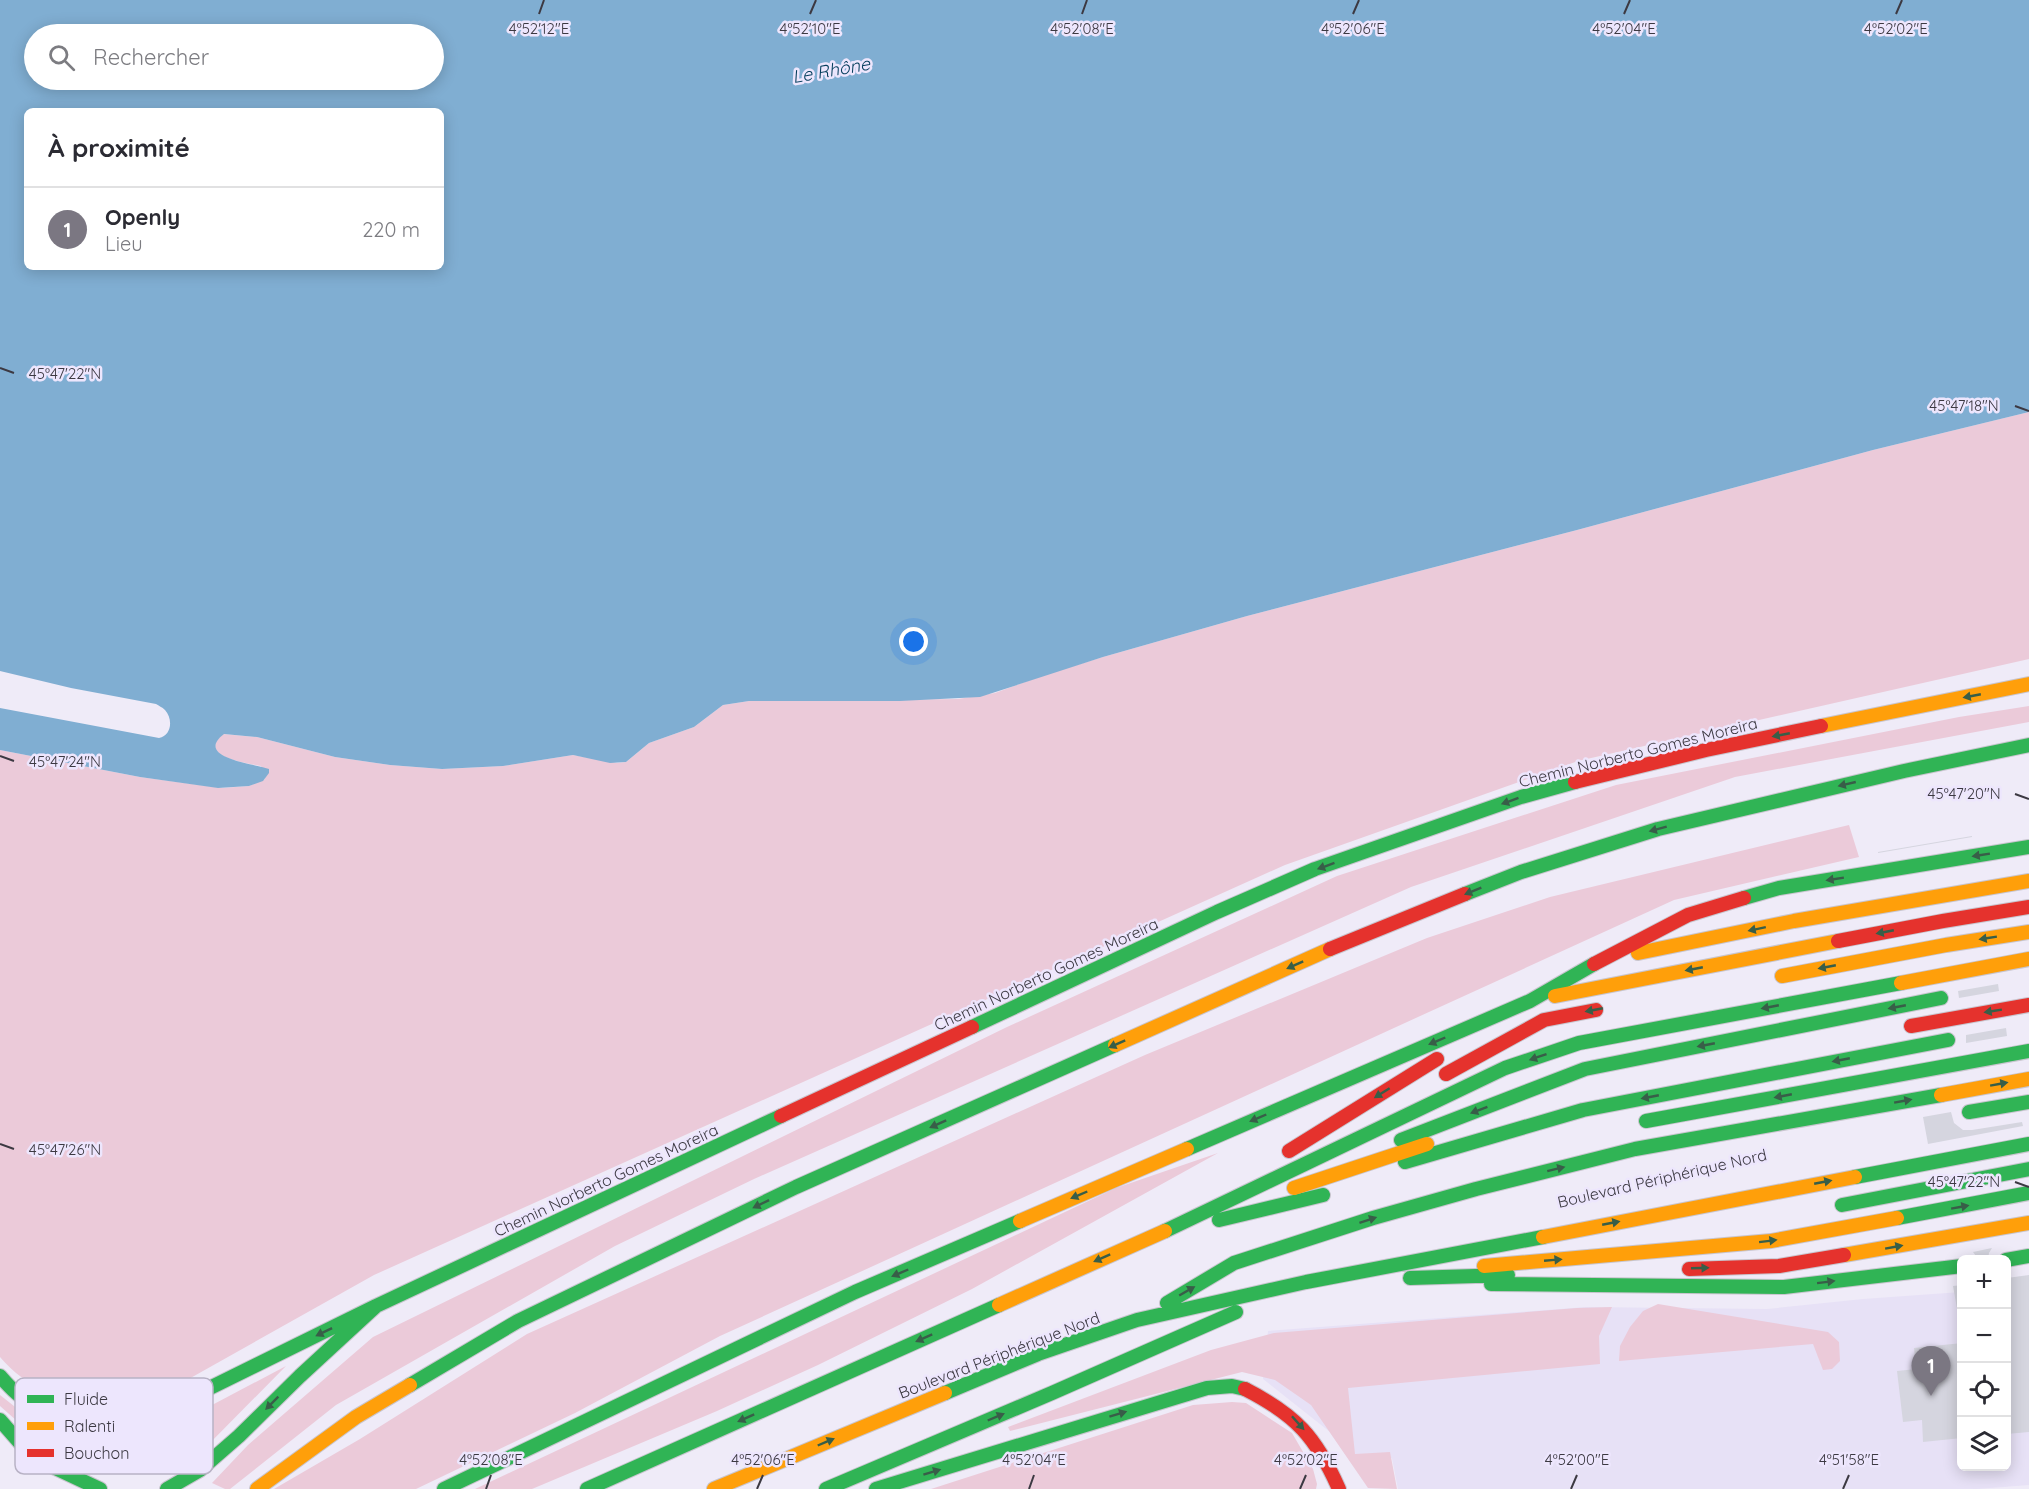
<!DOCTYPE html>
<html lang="fr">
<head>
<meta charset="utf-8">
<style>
	body { margin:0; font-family:Quicksand,sans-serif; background:#f2f2f3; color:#2b2b33 }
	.controls { position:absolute; right:18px; bottom:18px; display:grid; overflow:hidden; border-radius:9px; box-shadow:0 3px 15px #0003 }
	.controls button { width:54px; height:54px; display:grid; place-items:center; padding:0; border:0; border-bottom:2px solid #e1e1e2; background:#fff; color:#2b2b33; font:30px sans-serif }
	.you { position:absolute; left:914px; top:642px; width:21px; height:21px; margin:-15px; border:4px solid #fff; border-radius:50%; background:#1a73e8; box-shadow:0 0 0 9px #1a73e833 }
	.badge { display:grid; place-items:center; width:39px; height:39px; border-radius:50%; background:#7b7782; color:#fff; font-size:20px; font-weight:700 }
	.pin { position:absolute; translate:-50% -50px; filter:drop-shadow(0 2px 3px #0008) }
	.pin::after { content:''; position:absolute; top:32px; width:21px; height:18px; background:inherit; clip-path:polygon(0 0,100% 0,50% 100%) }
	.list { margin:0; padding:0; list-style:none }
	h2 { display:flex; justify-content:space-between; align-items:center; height:78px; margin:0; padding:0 24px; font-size:26px }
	h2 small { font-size:20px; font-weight:400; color:#7c7c81 }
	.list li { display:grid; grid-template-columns:39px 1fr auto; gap:18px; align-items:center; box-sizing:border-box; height:84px; padding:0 24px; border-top:2px solid #e1e1e2 }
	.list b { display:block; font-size:22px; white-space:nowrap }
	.list p { margin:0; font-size:20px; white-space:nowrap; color:#7c7c81 }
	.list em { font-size:20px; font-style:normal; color:#7c7c81 }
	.icon { flex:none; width:33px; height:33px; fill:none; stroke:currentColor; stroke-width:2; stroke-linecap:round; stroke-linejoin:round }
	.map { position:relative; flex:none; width:2029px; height:1489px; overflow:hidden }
	.search { position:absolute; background:#fff; box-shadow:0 3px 15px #0003; left:24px; top:24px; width:420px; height:66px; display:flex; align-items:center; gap:15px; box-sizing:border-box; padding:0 21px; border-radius:33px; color:#7c7c81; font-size:22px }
	.panel { position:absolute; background:#fff; box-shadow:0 3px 15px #0003; left:24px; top:108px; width:420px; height:162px; border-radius:9px }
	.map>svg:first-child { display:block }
	.built { fill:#e7e1f6 }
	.green { fill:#ebcad9 }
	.water { fill:#80aed2; fill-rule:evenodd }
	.building { fill:#d5d5df }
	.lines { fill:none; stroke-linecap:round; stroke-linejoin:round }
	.fast-casing { stroke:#c8c5ce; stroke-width:16 }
	.slow-casing { stroke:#c8c5ce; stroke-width:16 }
	.jam-casing { stroke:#c8c5ce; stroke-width:16 }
	.fast { stroke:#30b455; stroke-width:14 }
	.slow { stroke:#ff9f0a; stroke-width:14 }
	.jam { stroke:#e5322d; stroke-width:14 }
	.oneway { fill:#385e48 }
	.ticks { fill:none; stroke:#3c3942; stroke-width:2 }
	.labels { text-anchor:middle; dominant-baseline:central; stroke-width:5; stroke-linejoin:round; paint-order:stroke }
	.street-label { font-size:16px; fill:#3c3942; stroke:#ede6fd }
	.water-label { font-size:18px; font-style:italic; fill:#023c5b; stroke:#ede6fd }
	.key { fill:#ede6fd; stroke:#b8b2c5; stroke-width:1.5 }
	.key-label { font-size:16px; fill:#3c3942 }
	.ticks-label { font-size:15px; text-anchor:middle; fill:#3c3942; stroke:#ede6fd; stroke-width:5; stroke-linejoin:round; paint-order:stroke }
</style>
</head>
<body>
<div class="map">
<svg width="2029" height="1489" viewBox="0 0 2029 1489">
	<rect width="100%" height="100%" fill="#efebf8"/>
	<path class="built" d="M2029,1280V1485L1977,1489H1398L1392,1458L1357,1466L1352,1464L1330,1432L1263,1379L1268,1331L1586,1307L1767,1309L1863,1299L1961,1292L1962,1466H2006L2007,1284Z"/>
	<path class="green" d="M2029,412V659L1578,761L1285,865L374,1275L162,1394C150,1398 138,1403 126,1405C80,1414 30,1392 0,1357V750L140,777L222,788L249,786L265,779L261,766C247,763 196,757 223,734L257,737L335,757L390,765L442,769L503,766L573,755L617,763L626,762L649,743L694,727L723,705L749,701L958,699L995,693L1044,675L1103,657L1247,616L1577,530L1873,450Z
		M2029,706V722L1735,777L1411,887L754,1179L615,1246L336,1405L230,1489H225L212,1483L248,1445L373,1337L1007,1027L1337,876L1616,785L1959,717Z
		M1849,825L1859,857L1674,900L720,1336L575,1413L416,1489H274L360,1439L527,1334L1145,1055L1427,938L1550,897Z
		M1218,1153L972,1289L818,1365L717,1411L532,1489H475L1116,1188Z
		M1658,1304L1828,1332L1839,1342L1840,1361L1832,1369L1823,1370L1813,1344L1619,1361L1620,1346L1630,1327L1643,1311Z
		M1612,1307L1599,1336L1600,1364L1348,1388L1355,1454L1390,1452L1397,1489L1368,1488L1311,1405L1275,1380L1242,1372L1010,1431L1008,1427L1211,1350L1274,1333L1577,1308Z
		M286,1366L205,1448L177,1463H138L83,1460L51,1451L0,1406V1395L38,1425L86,1438H114L163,1431Z
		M1232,1402L1246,1403L1292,1433L1313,1469L1317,1484L1316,1489H931L1193,1405Z"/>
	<path class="water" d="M0,0H2029V412L1873,450L1577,530L1247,616L1103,657L980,697L900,701H749L723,705L694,727L649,743L626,762L610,763L573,755L503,766L442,769L390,765L335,757L257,737L224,734C193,758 256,764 269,769V773L263,781L249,786L218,788L140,777L0,750V708L159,738C172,735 173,719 165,710C162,707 159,706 156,704L71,688L0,671ZM34,34H434V80H34ZM27,111H441V267H27Z"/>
	<path class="building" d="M1972,836V837L1878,853V852Z
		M1998,984L1999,991L1959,998L1958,991Z
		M2006,1028L2007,1036L1966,1043V1035Z
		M1951,1112L1954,1123L1963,1130H1972L2022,1122L2023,1126L1928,1144L1923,1117Z
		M1992,1248L1989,1253L1988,1260H1979L1973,1252Z
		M2029,1275V1432L2007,1434V1278Z
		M1962,1285V1337L1953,1286Z
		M1962,1343V1438L1923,1442L1922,1420L1903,1422L1897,1371L1916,1369L1914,1348Z"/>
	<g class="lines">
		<g class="fast-casing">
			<path id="fast" d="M1465,894L1521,872L1658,829L1904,771L2029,745
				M1744,898L1779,888L2029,847
				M972,1027L1217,912L1315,869L1521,797L1575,782
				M1969,1112L2029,1102
				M1646,1121L2029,1051
				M1401,1140L1585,1069L1941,998
				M1187,1149L1530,1001L1594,964
				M1405,1162L1583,1110L1948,1040
				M1855,1177L2029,1144
				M1842,1205L2029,1169
				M1897,1218L2029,1193
				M1219,1220L1323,1195
				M1165,1231L1505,1068L1579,1043L1901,983
				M2006,1260L2029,1256
				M1410,1278L1508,1275
				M1491,1284L1784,1287L1962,1266
				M1167,1303L1234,1263L1373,1218L1476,1189L1635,1149L1941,1095
				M0,1376C6,1383 12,1390 20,1396C62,1427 115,1426 163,1411L376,1306
				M410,1385L518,1321L796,1187L1115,1045
				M945,1393L1038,1354L1137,1320L1306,1282L1543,1237
				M0,1420L27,1451L53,1467L100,1489
				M167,1489L200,1470L239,1436L300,1376L376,1306L781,1116
				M444,1489L855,1292L1020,1221
				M587,1489L999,1305
				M826,1489L1052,1393L1236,1312
				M876,1489L1207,1388L1232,1386L1245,1389"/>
		</g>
		<g class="slow-casing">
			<path id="slow" d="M1821,726L2029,684
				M1638,953L1794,921L2029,881
				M1782,976L1946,945L2029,932
				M1901,983L2029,959
				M1555,996L1838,941
				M1115,1045L1330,949
				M1941,1095L2029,1079
				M1294,1188L1427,1144
				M1020,1221L1187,1149
				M1543,1237L1855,1177
				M1844,1255L2029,1223
				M1484,1266L1771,1241L1897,1218
				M999,1305L1165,1231
				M257,1489L356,1417L410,1385
				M714,1489L945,1393"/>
		</g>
		<g class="jam-casing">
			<path id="jam" d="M1575,782L1706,750L1821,726
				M1838,941L1943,921L2029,907
				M1330,949L1465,894
				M1594,964L1688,915L1744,898
				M1911,1026L2029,1005
				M1446,1074L1544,1020L1596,1010
				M781,1116L972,1027
				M1289,1151L1437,1059
				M1689,1269L1779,1266L1844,1255
				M1245,1389C1296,1415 1316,1437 1339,1489"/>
		</g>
		<use href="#fast" class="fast"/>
		<use href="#slow" class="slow"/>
		<use href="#jam" class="jam"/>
	</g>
	<defs><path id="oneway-solid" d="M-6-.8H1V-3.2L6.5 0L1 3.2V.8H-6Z" transform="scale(1.5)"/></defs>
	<g class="oneway">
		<use href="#oneway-solid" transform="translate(1972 696) rotate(169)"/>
		<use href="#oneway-solid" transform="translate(1781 735) rotate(169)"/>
		<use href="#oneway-solid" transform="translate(1847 784) rotate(167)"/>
		<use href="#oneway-solid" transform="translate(1510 801) rotate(160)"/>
		<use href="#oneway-solid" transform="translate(1658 829) rotate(165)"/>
		<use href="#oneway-solid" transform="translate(1981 855) rotate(171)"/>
		<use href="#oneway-solid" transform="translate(1326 866) rotate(160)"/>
		<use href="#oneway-solid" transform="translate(1835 879) rotate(171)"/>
		<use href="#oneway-solid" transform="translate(1473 891) rotate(158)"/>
		<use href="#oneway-solid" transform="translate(1757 929) rotate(168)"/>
		<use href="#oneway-solid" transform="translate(1885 932) rotate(169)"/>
		<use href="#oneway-solid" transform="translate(1988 938) rotate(171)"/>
		<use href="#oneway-solid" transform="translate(1295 965) rotate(156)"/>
		<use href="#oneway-solid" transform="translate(1827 967) rotate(169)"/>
		<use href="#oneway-solid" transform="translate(1694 969) rotate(169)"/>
		<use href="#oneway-solid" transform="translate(1770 1007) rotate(169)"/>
		<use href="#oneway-solid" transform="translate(1897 1007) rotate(169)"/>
		<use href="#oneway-solid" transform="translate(1594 1010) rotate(169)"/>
		<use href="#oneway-solid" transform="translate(1993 1011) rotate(171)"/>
		<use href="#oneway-solid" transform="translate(1437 1041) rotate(157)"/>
		<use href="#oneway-solid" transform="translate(1117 1044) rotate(156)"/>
		<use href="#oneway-solid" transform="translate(1706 1045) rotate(169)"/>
		<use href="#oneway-solid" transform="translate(1538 1057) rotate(161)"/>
		<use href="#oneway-solid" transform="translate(1841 1060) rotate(169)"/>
		<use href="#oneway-solid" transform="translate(1999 1084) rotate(-10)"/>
		<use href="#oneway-solid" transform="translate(1382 1093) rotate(148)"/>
		<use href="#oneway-solid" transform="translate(1783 1096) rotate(169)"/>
		<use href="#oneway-solid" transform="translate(1650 1097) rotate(169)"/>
		<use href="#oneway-solid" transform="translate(1903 1101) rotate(-10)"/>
		<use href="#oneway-solid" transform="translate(1479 1110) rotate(159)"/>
		<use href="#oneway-solid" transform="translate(1258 1118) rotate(157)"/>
		<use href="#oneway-solid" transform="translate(938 1124) rotate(156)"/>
		<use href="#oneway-solid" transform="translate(1556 1169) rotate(-14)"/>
		<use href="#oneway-solid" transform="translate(1823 1182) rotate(-11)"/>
		<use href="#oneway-solid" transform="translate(1079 1195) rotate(157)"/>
		<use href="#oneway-solid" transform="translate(761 1204) rotate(154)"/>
		<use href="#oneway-solid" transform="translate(1960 1207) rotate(-10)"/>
		<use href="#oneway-solid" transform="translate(1368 1220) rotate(-18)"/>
		<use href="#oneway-solid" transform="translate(1611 1223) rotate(-11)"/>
		<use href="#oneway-solid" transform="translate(1768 1241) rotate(-7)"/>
		<use href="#oneway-solid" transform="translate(1894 1247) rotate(-10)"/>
		<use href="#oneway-solid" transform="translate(1102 1258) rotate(156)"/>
		<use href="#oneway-solid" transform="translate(1553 1260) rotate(-5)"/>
		<use href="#oneway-solid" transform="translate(1700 1268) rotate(-2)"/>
		<use href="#oneway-solid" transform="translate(900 1273) rotate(157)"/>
		<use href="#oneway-solid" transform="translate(1826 1282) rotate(-7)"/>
		<use href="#oneway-solid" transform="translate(1187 1291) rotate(-30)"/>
		<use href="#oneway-solid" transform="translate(324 1332) rotate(154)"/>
		<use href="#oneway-solid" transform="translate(924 1338) rotate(156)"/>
		<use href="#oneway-solid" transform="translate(272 1403) rotate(135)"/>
		<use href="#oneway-solid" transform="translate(1118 1414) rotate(-17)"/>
		<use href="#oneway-solid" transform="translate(996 1417) rotate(-23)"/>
		<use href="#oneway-solid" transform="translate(746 1418) rotate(156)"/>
		<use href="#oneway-solid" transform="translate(1298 1423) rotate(48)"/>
		<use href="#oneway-solid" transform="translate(826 1442) rotate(-23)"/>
		<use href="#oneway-solid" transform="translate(932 1472) rotate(-17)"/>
	</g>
	<path class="ticks" d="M539,14L544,0M810,14L816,0M1082,14L1087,0M1353,14L1359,0M1624,14L1630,0M1896,14L1902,0M0,368L14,373M2015,406L2029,411M0,756L14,761M2015,794L2029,799M0,1144L14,1149M2015,1182L2029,1187M486,1489L491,1475M757,1489L763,1475M1029,1489L1034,1475M1300,1489L1306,1475M1571,1489L1577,1475M1843,1489L1849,1475"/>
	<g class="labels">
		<g class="street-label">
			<text transform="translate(1638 752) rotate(-14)">Chemin Norberto Gomes Moreira</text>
			<text transform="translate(1046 974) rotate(-25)">Chemin Norberto Gomes Moreira</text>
			<text transform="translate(1662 1178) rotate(-13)">Boulevard Périphérique Nord</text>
			<text transform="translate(606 1180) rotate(-25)">Chemin Norberto Gomes Moreira</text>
			<text transform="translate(999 1355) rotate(-21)">Boulevard Périphérique Nord</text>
		</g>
		<g class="water-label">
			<text transform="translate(831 70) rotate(-10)">Le Rhône</text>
		</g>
	</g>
	<rect x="15" y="1378" width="198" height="96" rx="9" class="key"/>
	<rect x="27" y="1395" width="27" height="8" fill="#30b455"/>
	<rect x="27" y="1422" width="27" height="8" fill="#ff9f0a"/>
	<rect x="27" y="1449" width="27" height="8" fill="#e5322d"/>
	<g class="key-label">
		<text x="64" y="1405">Fluide</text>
		<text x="64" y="1432">Ralenti</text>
		<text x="64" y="1459">Bouchon</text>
	</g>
	<g class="ticks-label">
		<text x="539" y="34">4°52'12"E</text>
		<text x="810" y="34">4°52'10"E</text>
		<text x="1082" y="34">4°52'08"E</text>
		<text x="1353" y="34">4°52'06"E</text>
		<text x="1624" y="34">4°52'04"E</text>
		<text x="1896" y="34">4°52'02"E</text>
		<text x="65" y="379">45°47'22"N</text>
		<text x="1964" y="411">45°47'18"N</text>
		<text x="65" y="767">45°47'24"N</text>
		<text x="1964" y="799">45°47'20"N</text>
		<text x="65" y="1155">45°47'26"N</text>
		<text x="1964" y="1187">45°47'22"N</text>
		<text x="491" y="1465">4°52'08"E</text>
		<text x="763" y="1465">4°52'06"E</text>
		<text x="1034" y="1465">4°52'04"E</text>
		<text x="1306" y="1465">4°52'02"E</text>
		<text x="1577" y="1465">4°52'00"E</text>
		<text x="1849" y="1465">4°51'58"E</text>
	</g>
</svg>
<div class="controls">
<button>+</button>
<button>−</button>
<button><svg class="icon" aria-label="locate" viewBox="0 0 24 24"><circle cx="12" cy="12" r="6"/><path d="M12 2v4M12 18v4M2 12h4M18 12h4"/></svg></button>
<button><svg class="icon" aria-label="layers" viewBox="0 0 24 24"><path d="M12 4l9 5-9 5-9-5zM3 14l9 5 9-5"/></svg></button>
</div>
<div class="you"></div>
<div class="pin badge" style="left:1931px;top:1396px">1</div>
<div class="search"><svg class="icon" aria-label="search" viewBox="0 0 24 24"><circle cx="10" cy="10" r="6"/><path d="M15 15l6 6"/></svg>Rechercher</div>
<section class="panel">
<h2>À proximité<small></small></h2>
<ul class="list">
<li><span class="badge">1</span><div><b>Openly</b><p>Lieu</p></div><em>220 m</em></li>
</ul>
</section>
</div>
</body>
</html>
